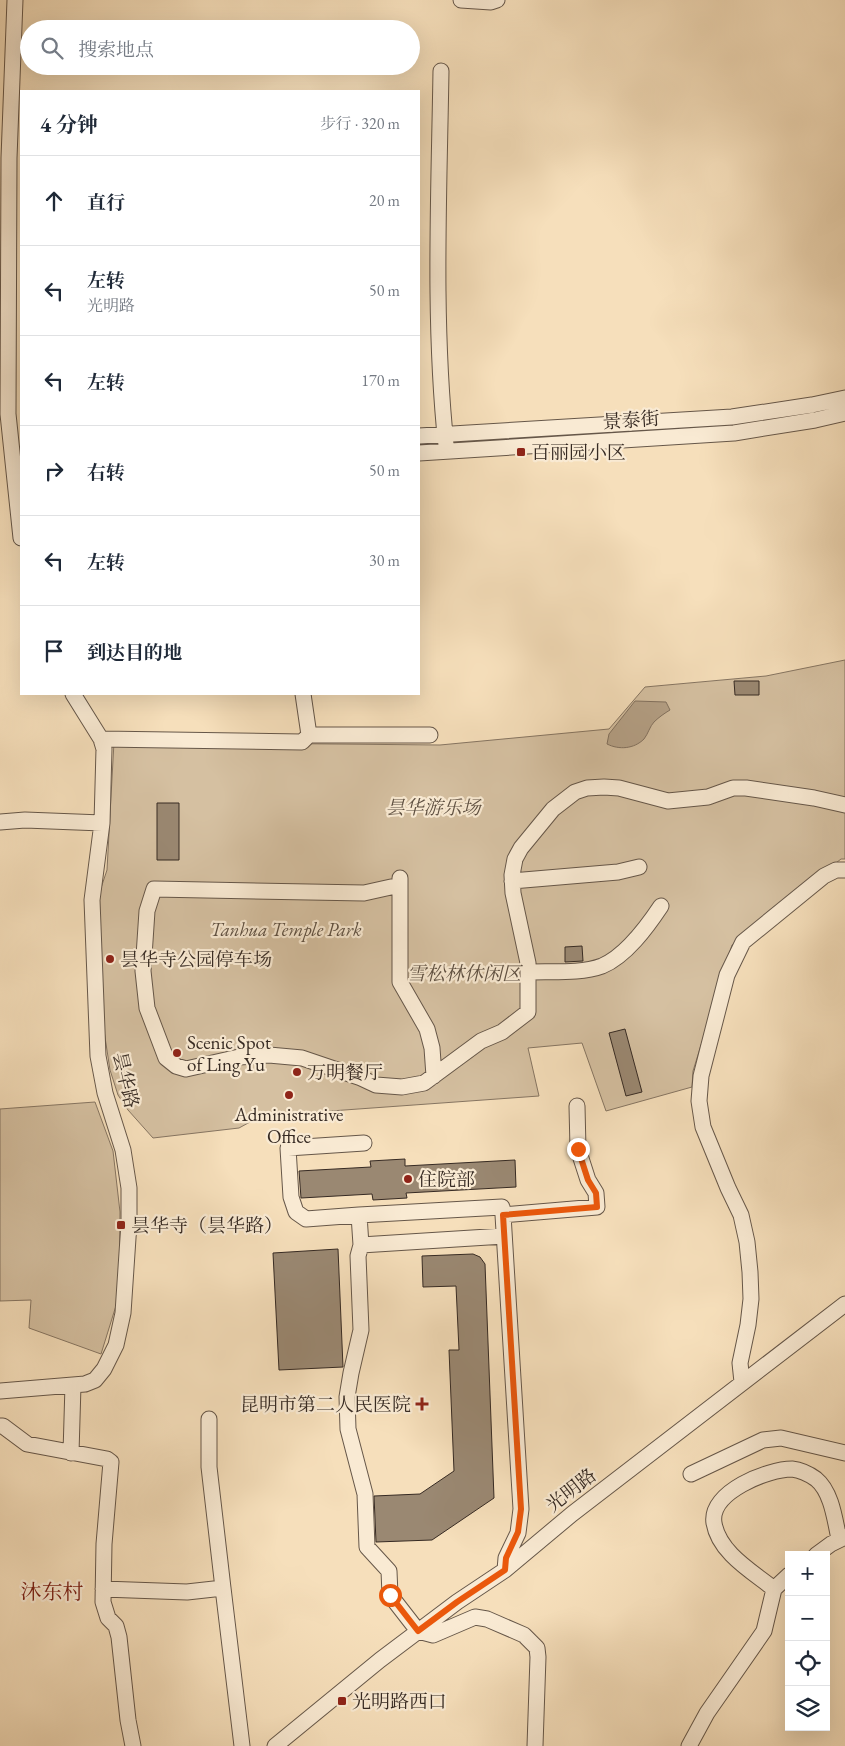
<!DOCTYPE html>
<html lang="zh">
<head>
<meta charset="utf-8">
<style>
	body { margin:0; font-family:"EB Garamond","Noto Serif SC",serif; background:#f2f2f3; color:#1f2937 }
	.controls { position:absolute; right:15px; bottom:15px; display:grid; overflow:hidden; border-radius:0px; box-shadow:0 5px 20px #0002 }
	.controls button { width:45px; height:45px; display:grid; place-items:center; padding:0; border:0; border-bottom:1px solid #e0e1e3; background:#fff; color:#1f2937; font:25px sans-serif }
	.stop { position:absolute; width:15px; height:15px; margin:-11px; border:4px solid #ea580c; border-radius:50%; background:#fff }
	.stop.end { background:#ea580c; border-color:#fff; box-shadow:0 1px 5px #0008 }
	.list { margin:0; padding:0; list-style:none }
	h2 { display:flex; justify-content:space-between; align-items:center; height:65px; margin:0; padding:0 20px; font-size:21px }
	h2 small { font-size:16px; font-weight:400; color:#747a83 }
	.list li { display:grid; grid-template-columns:32px 1fr auto; gap:15px; align-items:center; box-sizing:border-box; height:90px; padding:0 20px; border-top:1px solid #e0e1e3 }
	.list b { display:block; font-size:19px; white-space:nowrap }
	.list p { margin:0; font-size:16px; white-space:nowrap; color:#747a83 }
	.list em { font-size:16px; font-style:normal; color:#747a83 }
	.icon { flex:none; width:28px; height:28px; fill:none; stroke:currentColor; stroke-width:2; stroke-linecap:round; stroke-linejoin:round }
	.map { position:relative; flex:none; width:845px; height:1746px; overflow:hidden }
	.search { position:absolute; background:#fff; box-shadow:0 5px 20px #0002; left:20px; top:20px; width:400px; height:55px; display:flex; align-items:center; gap:12px; box-sizing:border-box; padding:0 18px; border-radius:28px; color:#747a83; font-size:19px }
	.panel { position:absolute; background:#fff; box-shadow:0 5px 20px #0002; left:20px; top:90px; width:400px; height:605px; border-radius:0px }
	.map>svg:first-child { display:block }
	.green { fill:#d5c0a1; stroke:#867562 }
	.water { fill:#b5a187; stroke:#82715f }
	.building { fill:#9a8872; stroke:#362a23 }
	.lines { fill:none; stroke-linecap:round; stroke-linejoin:round }
	.minor-casing { stroke:#665749; stroke-width:17 }
	.minor { stroke:#f9ead3; stroke-width:15 }
	.route { stroke:#ea580c; stroke-width:6 }
	.poi-dot { fill:#8f2418; stroke:#f9ead3; stroke-width:2 }
	.labels { text-anchor:middle; dominant-baseline:central; stroke-width:4.5; stroke-linejoin:round; paint-order:stroke }
	.street-label { font-size:19px; fill:#362a23; stroke:#f9ead3 }
	.poi-label { font-size:19px; fill:#362a23; stroke:#f9ead3; text-anchor:start }
	.park-label { font-size:19px; font-style:italic; fill:#5e5042; stroke:#f9ead3 }
	.quarter-label { font-size:21px; fill:#7a1f14; stroke:#f9ead3 }
</style>
</head>
<body>
<div class="map">
<svg width="845" height="1746" viewBox="0 0 845 1746">
	<rect width="100%" height="100%" fill="#f6dfbb"/>
	<filter id="stains"><feTurbulence type="fractalNoise" baseFrequency=".004" numOctaves="4"/><feColorMatrix values="0 0 0 0 .2 0 0 0 0 .09 0 0 0 0 .02 0 0 0 .5 -.17"/></filter>
	<radialGradient id="worn" r=".72"><stop offset=".6" stop-color="#630" stop-opacity="0"/><stop offset="1" stop-color="#630" stop-opacity=".3"/></radialGradient>
	<path class="green" d="M845,660V859H841L732,945L693,1071L692,1087L606,1111L582,1043L528,1048L539,1096L261,1116L239,1128L153,1138L128,1110L118,1095L110,1070L103,1024L99,894L107,870L114,742L440,745L609,729L645,687L766,676Z
		M95,1102L113,1151L120,1212L119,1296L101,1354L29,1328L31,1300L0,1301V1109Z"/>
	<path class="water" d="M635,701L666,702L670,710C665,713 659,717 654,722C650,726 648,734 644,739C634,749 619,750 607,744L609,734Z"/>
	<path class="building" d="M734,681H759V695H735Z
		M157,803H179V860H157Z
		M582,946L583,961L565,962V947Z
		M625,1029L642,1092L626,1096L609,1033Z
		M405,1159V1166L515,1160L516,1187L406,1193L407,1198L373,1200L372,1194L301,1198L299,1171L371,1167L370,1161Z
		M338,1249L343,1367L279,1370L273,1253Z
		M473,1254L480,1257L485,1264L494,1498L432,1540L376,1542L374,1496L420,1494L454,1471L449,1350H459L456,1286L423,1287L422,1256Z"/>
	<g class="lines">
		<g class="minor-casing">
			<path id="minor" d="M15,0L9,158L8,414L21,538
				M461,0L491,2L497,0
				M441,71C439,196 433,321 446,445
				M419,436L732,417L812,405L845,398
				M419,453L734,433L815,420L845,413
				M303,694L309,735
				M101,739L302,742L309,735H430
				M0,822L25,820L102,823
				M400,878V982L427,1029L432,1048L434,1076
				M512,881L618,872L639,867
				M400,887H391L364,893L154,889L147,911L143,971L147,1008L166,1058L176,1066L186,1069L239,1057L269,1055L302,1058L361,1078L376,1085L402,1087L424,1083L481,1041L502,1032L528,1012V963L513,893L512,875L515,859L521,848L553,809L575,792L587,788L604,787L619,788L668,801L708,797L733,788H746L814,798L845,805
				M529,972C552,971 580,974 602,966C626,956 647,927 661,906
				M359,1215L306,1219L296,1212L291,1197L288,1148L364,1143
				M503,1215L502,1207L359,1215L361,1245L504,1236
				M361,1245L358,1256L361,1330L351,1373L347,1397L348,1429L365,1494L367,1547L389,1571L390,1595L418,1631L433,1635L475,1617L487,1619L524,1635L537,1648L538,1657L535,1746
				M742,1382L740,1363L748,1325L751,1299L750,1272L747,1242L741,1215L728,1188L703,1127L699,1101L701,1076L727,975L743,942L824,876L836,870H845
				M0,1391L85,1384L95,1380L104,1369L116,1345L123,1313L129,1223V1188L123,1150L105,1093L98,1056L92,900L102,823L104,749L101,739L73,694
				M0,1426H3L27,1444L107,1459L111,1462L104,1544L103,1602L108,1618L116,1626L119,1637L128,1720L133,1746
				M71,1453L73,1385
				M691,1474L763,1440L781,1438L845,1453
				M816,1555L831,1544L845,1537
				M505,1570L506,1558L518,1533L521,1509L503,1215L597,1207L596,1193L588,1180L578,1149L577,1106
				M223,1588L242,1746
				M103,1589L187,1592L223,1588L209,1467V1419
				M774,1589C753,1572 719,1553 714,1523C709,1492 768,1469 792,1469C801,1470 809,1474 816,1479C832,1492 835,1521 839,1539
				M275,1746L380,1660L457,1602L505,1570L572,1514L845,1304
				M689,1746L707,1713L764,1631L774,1589L789,1575"/>
		</g>
		<use href="#minor" class="minor"/>
	</g>
	<g class="lines">
		<path class="route" d="M390,1595L418,1631L457,1602L505,1570L506,1558L518,1532L521,1509L503,1215L597,1207L596,1193L588,1180L578,1149"/>
	</g>
	<g class="poi-dot">
		<rect x="516" y="447" width="10" height="10" rx="2.5"/>
		<circle cx="110" cy="959" r="5"/>
		<circle cx="177" cy="1053" r="5"/>
		<circle cx="297" cy="1072" r="5"/>
		<circle cx="289" cy="1095" r="5"/>
		<circle cx="408" cy="1179" r="5"/>
		<rect x="116" y="1220" width="10" height="10" rx="2.5"/>
		<path d="M419.5 1396.5h5v5h5v5h-5v5h-5v-5h-5v-5h5z"/>
		<rect x="337" y="1696" width="10" height="10" rx="2.5"/>
	</g>
	<g class="labels">
		<g class="street-label">
			<text transform="translate(631 420) rotate(-4)">景泰街</text>
			<text transform="translate(126 1080) rotate(77)">昙华路</text>
			<text transform="translate(571 1490) rotate(-38)">光明路</text>
		</g>
		<g class="poi-label">
			<text x="531" y="452">百丽园小区</text>
			<text x="120" y="959">昙华寺公园停车场</text>
			<text x="187" y="1042">Scenic Spot<tspan x="187" dy="22">of Ling Yu</tspan></text>
			<text x="307" y="1072">万明餐厅</text>
			<text x="289" y="1114" text-anchor="middle">Administrative<tspan x="289" dy="22">Office</tspan></text>
			<text x="418" y="1179">住院部</text>
			<text x="131" y="1225">昙华寺（昙华路）</text>
			<text x="411" y="1404" text-anchor="end">昆明市第二人民医院</text>
			<text x="352" y="1701">光明路西口</text>
		</g>
		<g class="park-label">
			<text x="433" y="807">昙华游乐场</text>
			<text x="286" y="929">Tanhua Temple Park</text>
			<text x="464" y="973">雪松林休闲区</text>
		</g>
		<g class="quarter-label">
			<text x="52" y="1591">沐东村</text>
		</g>
	</g>
	<rect width="100%" height="100%" filter="url(#stains)"/>
	<rect width="100%" height="100%" fill="url(#worn)"/>
</svg>
<div class="controls">
<button>+</button>
<button>−</button>
<button><svg class="icon" aria-label="locate" viewBox="0 0 24 24"><circle cx="12" cy="12" r="6"/><path d="M12 2v4M12 18v4M2 12h4M18 12h4"/></svg></button>
<button><svg class="icon" aria-label="layers" viewBox="0 0 24 24"><path d="M12 4l9 5-9 5-9-5zM3 14l9 5 9-5"/></svg></button>
</div>
<div class="stop" style="left:390px;top:1595px"></div>
<div class="stop end" style="left:578px;top:1149px"></div>
<div class="search"><svg class="icon" aria-label="search" viewBox="0 0 24 24"><circle cx="10" cy="10" r="6"/><path d="M15 15l6 6"/></svg>搜索地点</div>
<section class="panel">
<h2>4 分钟<small>步行 · 320 m</small></h2>
<ul class="list">
<li><svg class="icon" aria-label="ahead" viewBox="0 0 24 24"><path d="M12 20V5M6 11l6-6 6 6"/></svg><div><b>直行</b></div><em>20 m</em></li>
<li><svg class="icon" aria-label="left" viewBox="0 0 24 24"><path d="M17 20v-9H6M10 6l-5 5 5 5"/></svg><div><b>左转</b><p>光明路</p></div><em>50 m</em></li>
<li><svg class="icon" aria-label="left" viewBox="0 0 24 24"><path d="M17 20v-9H6M10 6l-5 5 5 5"/></svg><div><b>左转</b></div><em>170 m</em></li>
<li><svg class="icon" aria-label="right" viewBox="0 0 24 24"><path d="M7 20v-9h11M14 6l5 5-5 5"/></svg><div><b>右转</b></div><em>50 m</em></li>
<li><svg class="icon" aria-label="left" viewBox="0 0 24 24"><path d="M17 20v-9H6M10 6l-5 5 5 5"/></svg><div><b>左转</b></div><em>30 m</em></li>
<li><svg class="icon" aria-label="arrive" viewBox="0 0 24 24"><path d="M6 21V4h12l-3 4 3 4H6"/></svg><div><b>到达目的地</b></div></li>
</ul>
</section>
</div>
</body>
</html>
